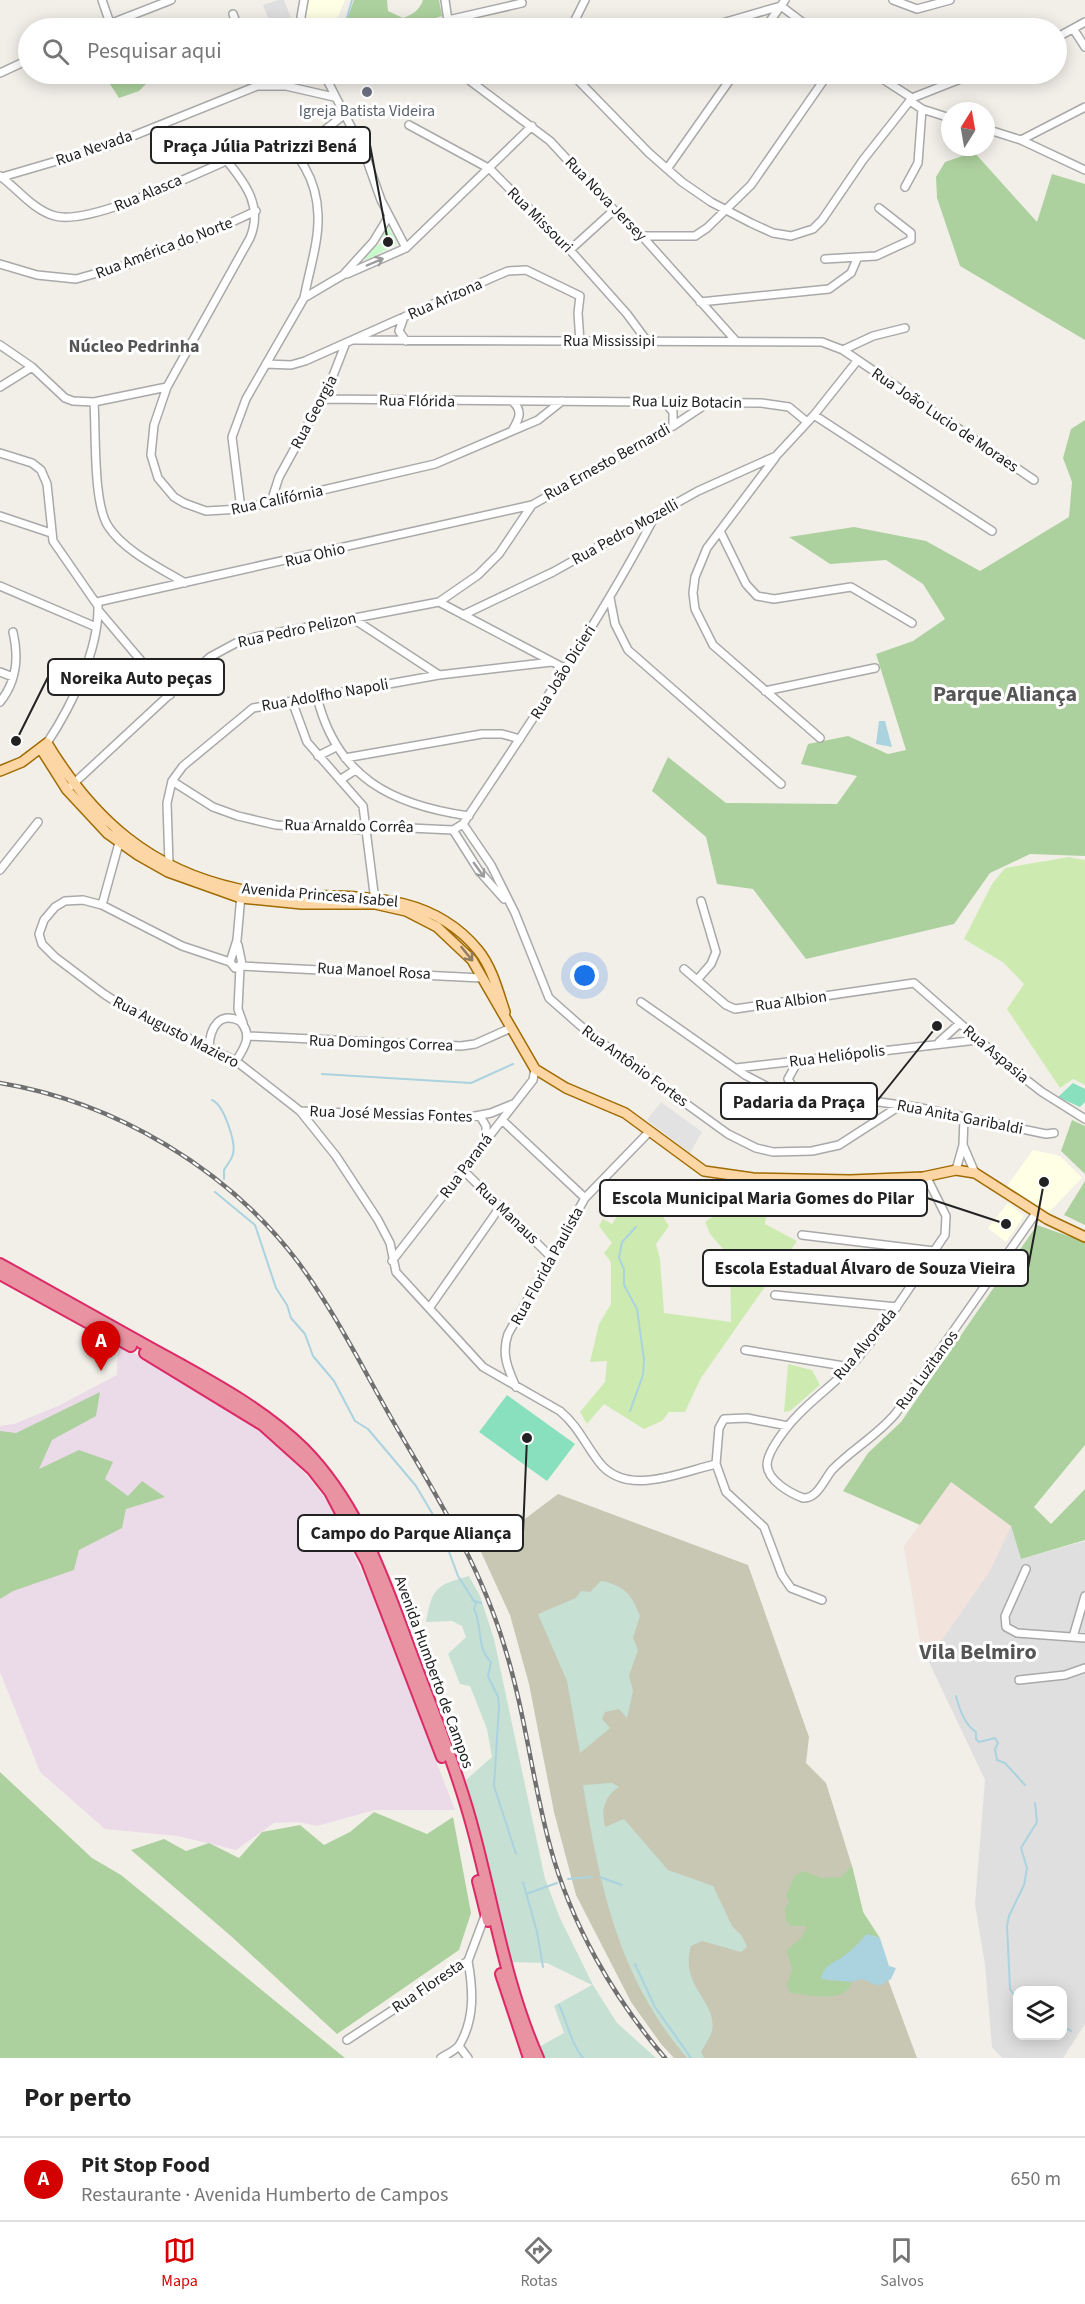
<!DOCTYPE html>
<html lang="pt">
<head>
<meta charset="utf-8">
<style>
	body { margin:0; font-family:"Source Sans 3",sans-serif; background:#f6f6f6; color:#222 }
	.controls { position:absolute; right:18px; bottom:18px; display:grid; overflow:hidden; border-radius:12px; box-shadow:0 3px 15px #0003 }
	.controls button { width:54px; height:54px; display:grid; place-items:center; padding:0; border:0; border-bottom:2px solid #e0e0e0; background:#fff; color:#222; font:30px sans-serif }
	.compass { position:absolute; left:941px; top:102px; width:54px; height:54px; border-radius:50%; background:#fff; box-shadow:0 3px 15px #0003; rotate:11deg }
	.you { position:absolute; left:585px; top:976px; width:21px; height:21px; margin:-15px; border:4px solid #fff; border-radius:50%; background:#1a73e8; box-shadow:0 0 0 9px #1a73e833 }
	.badge { display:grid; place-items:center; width:39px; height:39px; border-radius:50%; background:#d40000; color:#fff; font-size:20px; font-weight:700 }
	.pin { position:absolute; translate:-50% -50px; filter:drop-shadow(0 2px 3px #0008) }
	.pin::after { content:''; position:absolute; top:32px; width:21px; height:18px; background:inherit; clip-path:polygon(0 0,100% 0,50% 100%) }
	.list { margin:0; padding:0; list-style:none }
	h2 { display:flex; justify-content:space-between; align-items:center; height:78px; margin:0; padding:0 24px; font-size:26px }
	h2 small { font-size:20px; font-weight:400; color:#767676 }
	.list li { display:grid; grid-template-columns:39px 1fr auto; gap:18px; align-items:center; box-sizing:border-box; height:84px; padding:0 24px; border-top:2px solid #e0e0e0 }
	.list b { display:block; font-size:22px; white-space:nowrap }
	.list p { margin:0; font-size:20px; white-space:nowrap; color:#767676 }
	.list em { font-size:20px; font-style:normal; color:#767676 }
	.icon { flex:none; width:33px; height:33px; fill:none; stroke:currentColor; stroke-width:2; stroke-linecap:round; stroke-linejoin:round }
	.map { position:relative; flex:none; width:1085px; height:2058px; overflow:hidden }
	.search { position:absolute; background:#fff; box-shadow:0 3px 15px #0003; left:18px; right:18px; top:18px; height:66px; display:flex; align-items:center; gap:15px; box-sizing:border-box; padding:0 21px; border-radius:33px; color:#767676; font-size:22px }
	.sheet { height:162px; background:#fff }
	nav { display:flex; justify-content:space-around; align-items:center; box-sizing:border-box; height:84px; border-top:2px solid #e0e0e0; background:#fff; font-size:16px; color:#767676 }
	nav a { display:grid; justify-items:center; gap:3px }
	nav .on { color:#d40000 }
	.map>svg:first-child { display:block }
	.residential { fill:#e0dfdf; fill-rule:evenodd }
	.industrial { fill:#ebdbe8 }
	.education { fill:#ffffe5 }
	.military { fill:#f3e3dd }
	.construction { fill:#c7c7b4 }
	.grass { fill:#cdebb0 }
	.forest { fill:#add19e }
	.wetland { fill:#c6e0d4 }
	.park { fill:#c8facc }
	.pitch { fill:#88e0be }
	.parking { fill:#e2e2e2 }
	.water { fill:#aad3df }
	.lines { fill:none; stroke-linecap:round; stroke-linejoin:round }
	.stream { stroke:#aad3df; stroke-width:2 }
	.minor-casing { stroke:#a9a9a9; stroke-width:10 }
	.major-casing { stroke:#a06b00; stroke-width:12 }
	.highway-casing { stroke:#dc2a67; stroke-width:14 }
	.minor { stroke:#fff; stroke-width:7 }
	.major { stroke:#fcd6a4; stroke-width:9 }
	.highway { stroke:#e892a2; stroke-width:10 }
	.rail-casing { stroke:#707070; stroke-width:4.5 }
	.rail { stroke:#fff; stroke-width:2; stroke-dasharray:7; stroke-linecap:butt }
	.oneway { stroke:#9c9c9c }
	.oneway2 { stroke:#8f7c63 }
	.worship-dot { fill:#6b7280; stroke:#fff; stroke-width:2 }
	.labels { text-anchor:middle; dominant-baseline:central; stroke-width:6; stroke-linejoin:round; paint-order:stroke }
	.worship-label { font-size:16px; fill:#5b616d; stroke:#fff }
	.street-label { font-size:16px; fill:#222; stroke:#fff }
	.neighbourhood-label { font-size:18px; font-weight:bold; fill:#555; stroke:#fff }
	.district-label { font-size:22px; font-weight:bold; fill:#555; stroke:#fff }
	.leader { fill:none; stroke:#222; stroke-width:2 }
	.callout-dot { fill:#222; stroke:#fff; stroke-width:2 }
	.callout { fill:#fff; stroke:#222; stroke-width:2 }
	.callout-label { font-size:18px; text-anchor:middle; font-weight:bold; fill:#222 }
</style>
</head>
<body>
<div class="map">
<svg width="1085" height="2058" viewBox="0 0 1085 2058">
	<rect width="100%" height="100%" fill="#f2efe9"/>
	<path class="residential" d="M278,0H284L295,28H272L263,5Z
		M1011,1526L1021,1559L1085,1541V2024L1063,2058H1002L992,2047L985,1965L975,1904L985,1780L928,1660L923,1657L904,1546ZM1018,1990H1062V2036H1018Z"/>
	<path class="industrial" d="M118,1343L261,1431L291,1457L315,1485L337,1516L370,1590L455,1810H375L317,1826L299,1822L274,1823L236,1850L178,1836L105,1829L40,1772L0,1672V1426L14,1424L58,1406L117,1375Z"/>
	<path class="education" d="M309,0H345L333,28H315L305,22Z
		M1033,1150L1060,1156L1082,1178L1049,1212L1007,1186Z
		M1008,1203L1024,1216L1006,1242L988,1228Z"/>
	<path class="military" d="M951,1482L1011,1526L990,1571L928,1660L923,1657L904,1546Z"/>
	<path class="construction" d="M558,1494L748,1565L809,1737L806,1763L826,1783L852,1866L863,1912L917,2058H674L661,2044L631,2002L576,1895L554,1812L529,1684L510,1615L481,1552Z"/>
	<path class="grass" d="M1069,857L1085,860V1085L1073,1079L1060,1088L1007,1009L1024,984L1004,963L964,939L992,884L1005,868Z
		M647,1181L669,1202L658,1209L669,1226L656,1244L660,1259L664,1313L731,1322L730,1257L710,1234L705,1222L749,1190L770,1187L765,1224L797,1241L701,1378L685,1412H669L662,1421L644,1429L604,1404L587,1424L580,1412L605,1382L607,1361L590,1362L599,1324L611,1304V1262L604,1253L612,1243L599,1226L603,1219L612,1224L626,1202L630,1204Z
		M788,1364L812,1370L820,1385L790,1411L784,1412Z"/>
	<path class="forest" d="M354,0H387L388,11L403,18C412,15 420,10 423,0H439L442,16L417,24L418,28H344Z
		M118,74H145L148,82L139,91L119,98L108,81Z
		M974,152L1037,222L1052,174L1085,184V340L960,266L937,198L936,177L945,162Z
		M1085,420V856L1030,854L990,873L954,924L806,959L753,889L717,884L706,837L652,791L668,757L726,803L837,804L857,776L801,764L808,744L848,736L888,754L906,750L876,654L913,641L945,619L923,584L886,560L830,564L789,537L854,527L926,541L980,571L1069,517L1072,482L1063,458L1071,429Z
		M1072,1120L1085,1126V1174L1061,1151Z
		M1085,1181V1225L1064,1215Z
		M1037,1225L1085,1242V1445L1034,1507L1051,1524L1085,1489V1540L1021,1559L1011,1526L951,1482L920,1525L843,1491L868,1453L901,1422Z
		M100,1392L96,1416L52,1440L39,1469L79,1450L113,1462L105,1479L128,1496L142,1481L165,1497L126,1509L122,1528L79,1550L74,1570L13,1591L0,1599V1431L16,1433Z
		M0,1772L92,1858L121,1875L345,2058H0Z
		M374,1812L427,1834L453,1817L471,1913L459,1950L337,2034L232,1937L131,1850L164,1839L186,1851L209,1843L239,1858L262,1832L300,1825L324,1845L350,1832Z
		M852,1866L863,1912L880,1938L867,1934L844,1957L826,1980L852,1982C845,2005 807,1994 790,1993L787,1985L792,1970L787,1950L801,1938L807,1926H791L786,1921L785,1908L789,1902L786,1895L795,1876L803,1871L821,1878L841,1877Z"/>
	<path class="wetland" d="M469,1576L480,1596L494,1639L545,1879L560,1918L593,1985L617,2023L656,2058H545L539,2047L564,2033L554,2006L592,1985L547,1963L509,1962L490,1871L466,1780L492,1757L487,1729L470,1686L460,1684L448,1654L466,1637L462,1626L452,1621L426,1622C432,1588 436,1585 469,1576Z
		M601,1581C624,1585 632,1595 640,1616L633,1638L638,1650L629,1676L633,1691L627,1718L619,1709L605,1712L602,1719L610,1728L580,1753L567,1681L538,1614L576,1598L581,1591L590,1592Z
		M612,1783L619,1787C604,1797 601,1809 605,1827L624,1819L668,1870L713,1886L732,1926L742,1936L747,1947L741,1952L702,1941L691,1946C679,1987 718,2001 712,2031C710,2038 704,2046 701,2052L704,2058H687C618,1977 600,1887 583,1785Z"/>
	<path class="park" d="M387,225L396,240V245L366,260L363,255L380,244Z"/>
	<path class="pitch" d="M1073,1083L1085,1089V1102L1080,1107L1058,1097Z
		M507,1395L575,1444L547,1481L479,1432Z"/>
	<path class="parking" d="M661,1102L702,1132L690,1153L647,1120Z"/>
	<path class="water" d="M879,721H885L892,747L876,744Z
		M867,1934L880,1938L889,1966L896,1968L891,1979L879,1986L862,1979L852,1982L821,1979C824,1964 835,1963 845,1955C853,1950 860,1941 867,1934Z"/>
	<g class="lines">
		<path class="stream" d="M344,28L352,0
			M322,1074L471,1083L513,1064
			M212,1100C224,1105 236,1142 233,1154C231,1162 227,1164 224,1170V1179
			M215,1192L255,1225L276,1288L287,1305L291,1318L305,1334L313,1356L334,1381L355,1421L368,1429L416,1486L439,1525L458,1576L476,1604L474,1609C483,1626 476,1648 491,1662L488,1676L498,1697L499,1707L494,1786L516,1854
			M630,1411L643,1375L644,1360L637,1309L624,1285V1269L619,1258L622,1242L636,1227
			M472,1600L481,1603
			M956,1696C959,1708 965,1725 976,1732V1739L979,1742L995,1738L998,1743L995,1749L997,1760L1005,1763L1025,1785
			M600,1877L622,1885
			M568,1879L592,1877
			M523,1882L537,1932L543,1967
			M526,1894L557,1883
			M635,1964L655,2007L691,2058
			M1018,2001L1010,1989L1007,1926L1009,1916L1024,1885L1027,1868L1021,1848L1037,1822L1035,1803
			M559,2005C568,2023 570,2042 583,2058
			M1062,2025L1071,2031"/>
		<g class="minor-casing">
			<path id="minor" d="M102,0L110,23
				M445,0L449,28
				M893,0L917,9L950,0
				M233,14L238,28
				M448,20L522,3
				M99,28L171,0
				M303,28L301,17L304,0
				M571,28L585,0
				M705,28L781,6L810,28
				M765,28L785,0
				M1074,30L1085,47
				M1056,38L1085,22
				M0,73L28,60
				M253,74L257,86
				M324,74L364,152L381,200L406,248
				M461,74L550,141L614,210L642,236L736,341
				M572,74L649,153L682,182L711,202L751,223L773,233L791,236L813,229L822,220L863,160L912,98L973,74
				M875,74L912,98
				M465,77L507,74
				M910,101L922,109L950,118
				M409,125L490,169L570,250L627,314L647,341
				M986,129L1021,140L1085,170
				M1021,140L1085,107
				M295,153L344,115
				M227,161C246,184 263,207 250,238L167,387L154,425L151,455L158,478L174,497L184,503L206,511L241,509L435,464L538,420L562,401
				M667,169L734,74
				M0,176C18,189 33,210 55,216C96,227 221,160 267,144C301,141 317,186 318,215C319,242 309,271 304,298
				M2,177L108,146L257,86H286L334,97
				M905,187L918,163L922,109
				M642,236H695L707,228L751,185L828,74
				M570,250L614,210
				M825,259L876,256L911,240V233L879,208
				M0,264L37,275L76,279L133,263L208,233L256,211
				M347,274L406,248L532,126
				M700,302L829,289L851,273L857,259
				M404,317L399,331L406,341
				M355,340L822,342L843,350L1034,480
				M0,345L32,367L65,398L73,401L94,402L167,387
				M843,350L873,336L905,328
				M266,364L291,365L305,361L496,276L508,271L526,270L580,296L578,313L580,342
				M0,387L32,367
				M322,399L761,403L789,407L807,422
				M664,401L673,412V426
				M94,402C96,432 93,503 108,526C124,551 160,568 185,583
				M814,415L992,531
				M513,429C519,419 523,411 513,402
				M0,453L32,463L41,470L47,484L53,541L98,606C99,650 71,707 47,743
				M775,458L707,548L695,577L693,593L695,609L713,645L820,738
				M271,502L279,477L329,386L345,345
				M241,509L232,437L246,399L304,298L343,275L373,242L389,216
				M0,516L51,533
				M720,531L746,584L757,596L774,599L851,587L912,623
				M0,586L96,627
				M610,598L615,624L628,650L781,784
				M97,602L532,505
				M439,602L478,575L499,554L532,505L673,426L706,404
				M99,611L170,695
				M463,615L553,572L698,491L776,456L814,415L857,361
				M352,618L439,675
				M0,672L13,677
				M765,691L875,668
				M317,697C337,778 392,805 469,816
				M292,701L307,742L363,806L375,901
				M0,702C17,681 19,658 13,632
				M318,756L336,747
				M345,758L482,734H502L520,739
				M340,780L355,770
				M172,781L213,807L238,816L276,825L368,830L388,827L453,830L463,824
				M71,786L210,657L236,643L255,637L439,602L566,669
				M463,824L491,865L515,913L549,998L591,1035L728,1134L756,1148L773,1152L812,1151L839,1145L901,1105
				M463,824C530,723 599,623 655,516
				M453,830L479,871L504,899
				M169,864L167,803L172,781L183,766L253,708L439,675L552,662
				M0,870L38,822
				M102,905L119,843
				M230,962L182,946L102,905L83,900L65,901L55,907L44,920L39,934L42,944L55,957L104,994L124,1007L236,1061L300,1111L336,1156L378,1220L390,1243L396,1272L483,1367L560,1411C578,1426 585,1444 599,1462C626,1498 681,1472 716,1464
				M230,962L237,940L241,895
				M230,962L235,968L242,964L238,945
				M241,966L482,978
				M240,967L238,1009L243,1023
				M684,969L726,1005L735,1009L914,983L1011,1068L1042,1092L1085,1119
				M697,980L711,964L716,952L701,901
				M641,1002L745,1075L768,1087L916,1107L1046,1134L1054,1133
				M248,1036L461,1046L475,1044L511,1028
				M939,1042L959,1024
				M209,1047C210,1028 219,1011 240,1021C253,1035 245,1047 236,1061
				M736,1068L977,1040
				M796,1092L788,1079L798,1061
				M866,1101L876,1121
				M300,1111L465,1118L491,1113L513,1104
				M480,1116L486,1126V1139
				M502,1120L585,1198
				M963,1145L975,1173
				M463,1170L551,1257
				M956,1170L963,1145L964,1117
				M926,1176L946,1216L945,1235C914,1280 886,1327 849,1368C833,1385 814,1398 798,1415C788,1425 767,1451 767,1465C768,1481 790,1493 803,1498C817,1499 824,1480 832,1470C852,1449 877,1436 896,1413L1036,1213
				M802,1235L934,1251
				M392,1261L533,1080L535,1069
				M775,1295L897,1307
				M430,1307L500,1207
				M745,1350L850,1367
				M516,1387C508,1369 501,1354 508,1334L585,1198L649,1132
				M788,1426L747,1418L724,1419L719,1428L716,1464L726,1492L764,1527L782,1575L791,1588L822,1600
				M1026,1569L1005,1616L1006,1627L1017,1633L1085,1638
				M1073,1637L1085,1596
				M1019,1680L1065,1675L1085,1668
				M347,2040L468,1961L486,1913
				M459,2046L468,2058
				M441,2058C447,2054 457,2050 460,2044C475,2018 473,1989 468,1961"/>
		</g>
		<g class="major-casing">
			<path id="major" d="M41,749L67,790L107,833L138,855L168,872L241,898L302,904H375L406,911L437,927L472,960L535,1069L566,1088L625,1113L704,1171L753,1178L850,1180L923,1177L956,1170L975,1173L1047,1219L1085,1237
				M0,771L22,762L47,743C93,819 150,870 239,889C321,906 416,875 478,950C492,967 498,991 505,1012"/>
		</g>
		<g class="highway-casing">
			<path id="highway" d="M0,1264C49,1291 98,1319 147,1346C201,1376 259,1405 304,1449C354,1500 379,1566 403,1631C427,1698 456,1764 474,1833C494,1908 506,1986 538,2058
				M0,1274L131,1346
				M145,1353L263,1425L312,1469L330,1492L367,1562L442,1757
				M478,1881L488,1921
				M501,1974L529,2058"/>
		</g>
		<use href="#minor" class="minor"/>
		<use href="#major" class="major"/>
		<use href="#highway" class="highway"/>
		<g class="rail-casing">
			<path id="rail" d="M0,1083C115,1102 228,1169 298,1262C335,1312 363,1369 394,1423C436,1495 480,1565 504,1645C525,1711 532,1780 550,1846C571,1924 613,1997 665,2058"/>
		</g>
		<use href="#rail" class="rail"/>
	</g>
	<defs><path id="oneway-shaft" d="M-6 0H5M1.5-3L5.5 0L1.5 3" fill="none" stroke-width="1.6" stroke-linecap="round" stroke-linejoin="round" transform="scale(1.5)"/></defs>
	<g class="oneway">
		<use href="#oneway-shaft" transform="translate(375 262) rotate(-23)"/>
		<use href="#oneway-shaft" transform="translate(479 870) rotate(54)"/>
	</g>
	<use class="oneway2" href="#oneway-shaft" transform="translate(467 954) rotate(51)"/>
	<circle class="worship-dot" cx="367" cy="92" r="6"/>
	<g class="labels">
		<g class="worship-label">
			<text x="367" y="111">Igreja Batista Videira</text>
		</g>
		<g class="street-label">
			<text transform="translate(94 148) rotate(-19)">Rua Nevada</text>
			<text transform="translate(148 193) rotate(-23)">Rua Alasca</text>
			<text transform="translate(606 199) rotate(46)">Rua Nova Jersey</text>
			<text transform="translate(540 220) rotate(45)">Rua Missouri</text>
			<text transform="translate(164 248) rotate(-21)">Rua América do Norte</text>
			<text transform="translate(445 299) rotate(-24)">Rua Arizona</text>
			<text x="609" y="341">Rua Mississipi</text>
			<text transform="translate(417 401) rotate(1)">Rua Flórida</text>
			<text transform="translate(687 402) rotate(1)">Rua Luiz Botacin</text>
			<text transform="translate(314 412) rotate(-62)">Rua Georgia</text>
			<text transform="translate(945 420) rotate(34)">Rua João Lucio de Moraes</text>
			<text transform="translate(607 462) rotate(-29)">Rua Ernesto Bernardi</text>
			<text transform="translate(277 500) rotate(-12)">Rua Califórnia</text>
			<text transform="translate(625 532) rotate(-29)">Rua Pedro Mozelli</text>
			<text transform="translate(315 555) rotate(-13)">Rua Ohio</text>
			<text transform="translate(297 630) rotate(-12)">Rua Pedro Pelizon</text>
			<text transform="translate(563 672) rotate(-58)">Rua João Dicieri</text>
			<text transform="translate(325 695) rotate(-10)">Rua Adolfho Napoli</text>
			<text transform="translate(349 826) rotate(1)">Rua Arnaldo Corrêa</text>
			<text transform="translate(320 895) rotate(5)">Avenida Princesa Isabel</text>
			<text transform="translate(374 971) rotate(3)">Rua Manoel Rosa</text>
			<text transform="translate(791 1001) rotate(-8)">Rua Albion</text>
			<text transform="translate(176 1032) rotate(27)">Rua Augusto Maziero</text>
			<text transform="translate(381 1043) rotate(2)">Rua Domingos Correa</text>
			<text transform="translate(996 1054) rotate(40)">Rua Aspasia</text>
			<text transform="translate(837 1056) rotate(-7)">Rua Heliópolis</text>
			<text transform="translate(635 1066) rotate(36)">Rua Antônio Fortes</text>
			<text transform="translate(391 1114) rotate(2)">Rua José Messias Fontes</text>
			<text transform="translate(960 1117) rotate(11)">Rua Anita Garibaldi</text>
			<text transform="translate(466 1166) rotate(-53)">Rua Paraná</text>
			<text transform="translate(507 1213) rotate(44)">Rua Manaus</text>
			<text transform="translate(547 1266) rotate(-61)">Rua Florida Paulista</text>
			<text transform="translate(865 1344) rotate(-50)">Rua Alvorada</text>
			<text transform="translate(927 1370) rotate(-54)">Rua Luzitanos</text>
			<text transform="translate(434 1672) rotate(70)">Avenida Humberto de Campos</text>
			<text transform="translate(428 1986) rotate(-34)">Rua Floresta</text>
		</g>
		<g class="neighbourhood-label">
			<text x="134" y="346">Núcleo Pedrinha</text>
		</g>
		<g class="district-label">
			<text x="1005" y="694">Parque Aliança</text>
			<text x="978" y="1652">Vila Belmiro</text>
		</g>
	</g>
	<path class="leader" d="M388 242L370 145M16 741L48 677M937 1026L877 1101M1006 1224L927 1198M1044 1182L1028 1268M527 1438L523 1533"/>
	<g class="callout-dot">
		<circle cx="388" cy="242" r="6"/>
		<circle cx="16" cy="741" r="6"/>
		<circle cx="937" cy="1026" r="6"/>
		<circle cx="1006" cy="1224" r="6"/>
		<circle cx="1044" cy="1182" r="6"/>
		<circle cx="527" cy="1438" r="6"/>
	</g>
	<g class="callout">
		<rect x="151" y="127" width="219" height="36" rx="6"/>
		<rect x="48" y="659" width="176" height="36" rx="6"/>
		<rect x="721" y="1083" width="156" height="36" rx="6"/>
		<rect x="600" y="1180" width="327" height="36" rx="6"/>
		<rect x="703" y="1250" width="325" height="36" rx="6"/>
		<rect x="298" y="1515" width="225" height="36" rx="6"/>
	</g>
	<g class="callout-label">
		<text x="260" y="152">Praça Júlia Patrizzi Bená</text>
		<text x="136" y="684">Noreika Auto peças</text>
		<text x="799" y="1108">Padaria da Praça</text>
		<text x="763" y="1204">Escola Municipal Maria Gomes do Pilar</text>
		<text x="865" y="1274">Escola Estadual Álvaro de Souza Vieira</text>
		<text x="411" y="1539">Campo do Parque Aliança</text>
	</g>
</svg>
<div class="controls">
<button><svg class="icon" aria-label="layers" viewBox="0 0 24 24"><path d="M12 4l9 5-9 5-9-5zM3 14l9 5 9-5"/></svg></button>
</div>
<svg class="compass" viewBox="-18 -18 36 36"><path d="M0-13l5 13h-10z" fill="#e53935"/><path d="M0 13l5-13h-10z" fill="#767676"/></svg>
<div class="you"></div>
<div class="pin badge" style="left:101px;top:1371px">A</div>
<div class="search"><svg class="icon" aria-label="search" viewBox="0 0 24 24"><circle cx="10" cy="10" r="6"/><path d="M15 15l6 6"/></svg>Pesquisar aqui</div>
</div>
<section class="sheet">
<h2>Por perto<small></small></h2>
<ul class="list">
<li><span class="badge">A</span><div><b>Pit Stop Food</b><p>Restaurante · Avenida Humberto de Campos</p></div><em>650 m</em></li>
</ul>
</section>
<nav>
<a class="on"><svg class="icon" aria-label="map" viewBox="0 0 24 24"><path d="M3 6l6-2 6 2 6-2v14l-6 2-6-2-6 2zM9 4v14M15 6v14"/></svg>Mapa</a>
<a><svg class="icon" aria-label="directions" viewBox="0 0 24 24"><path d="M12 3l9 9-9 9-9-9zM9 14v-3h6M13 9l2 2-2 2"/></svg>Rotas</a>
<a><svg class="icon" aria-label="saved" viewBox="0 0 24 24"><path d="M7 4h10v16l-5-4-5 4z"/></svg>Salvos</a>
</nav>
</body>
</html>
